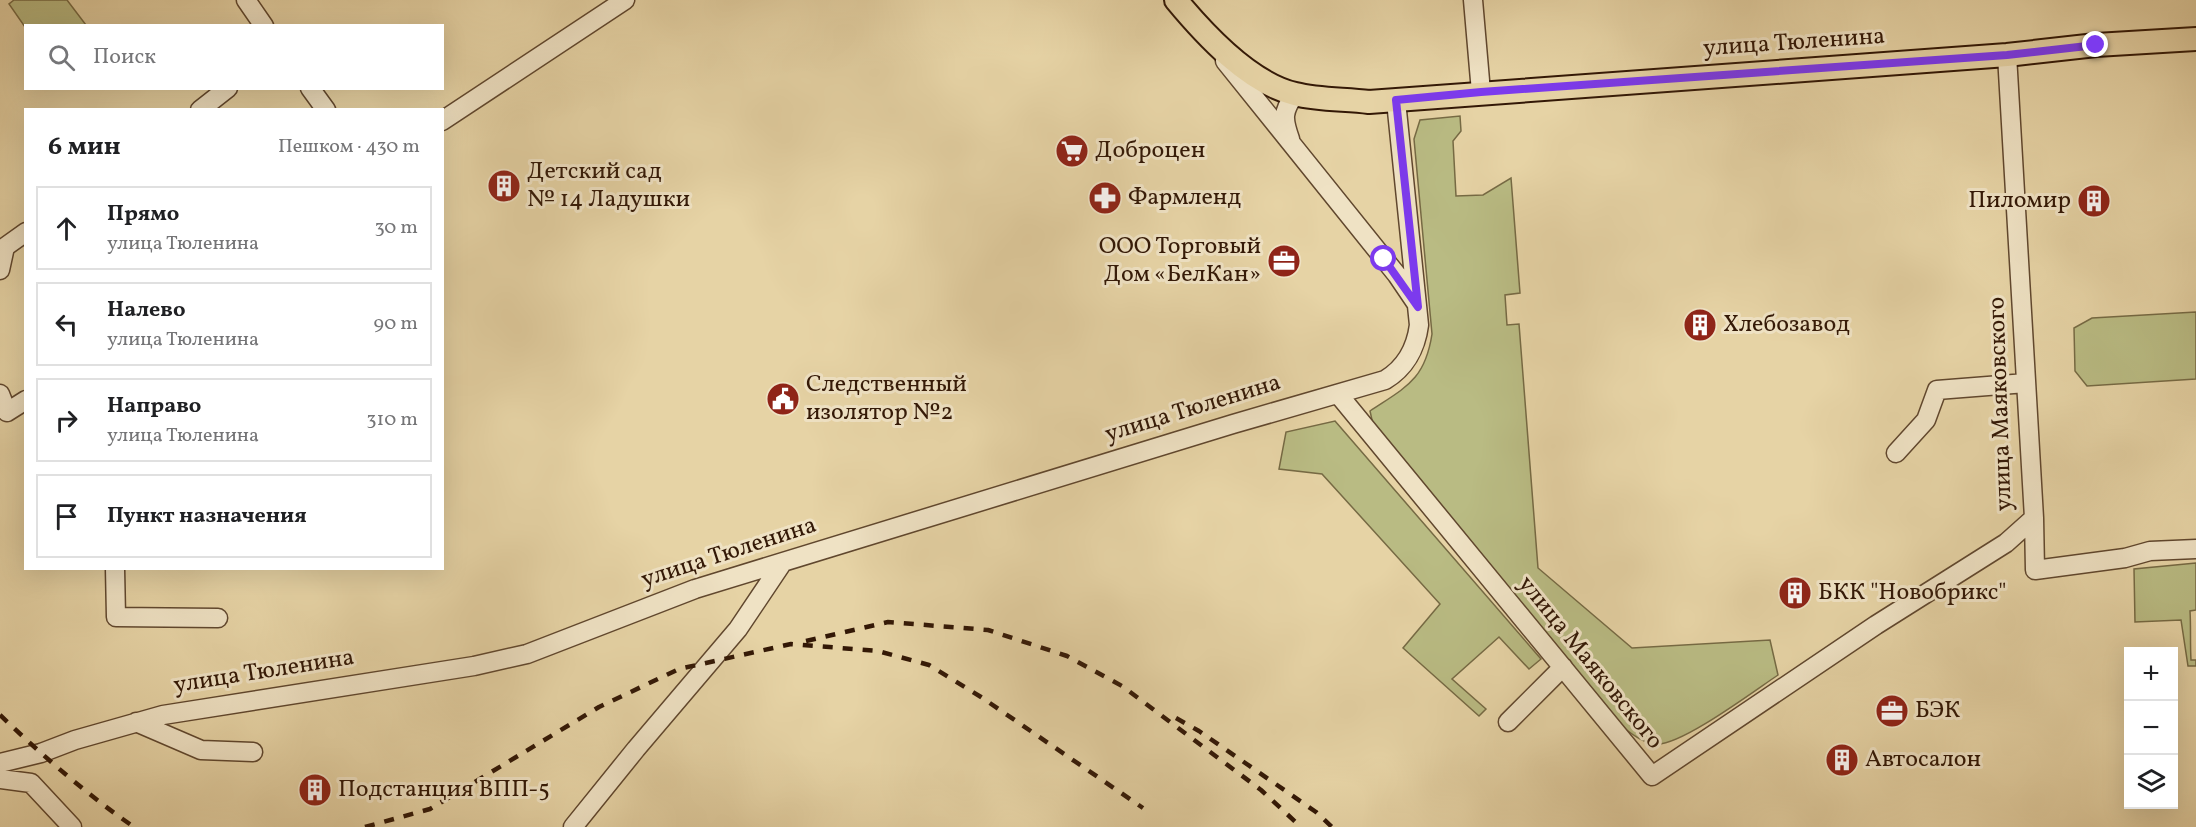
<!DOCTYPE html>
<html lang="ru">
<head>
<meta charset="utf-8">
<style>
	body { margin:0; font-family:Vollkorn,serif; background:#f2f2f2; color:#202124 }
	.controls { position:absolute; right:18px; bottom:18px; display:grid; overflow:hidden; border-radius:0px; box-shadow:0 6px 24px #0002 }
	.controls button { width:54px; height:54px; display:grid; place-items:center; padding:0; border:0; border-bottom:2px solid #e0e0e0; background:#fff; color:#202124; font:30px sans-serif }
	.stop { position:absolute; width:18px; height:18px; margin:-14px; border:4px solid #7c3aed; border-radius:50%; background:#fff }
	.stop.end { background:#7c3aed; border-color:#fff; box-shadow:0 2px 6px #0008 }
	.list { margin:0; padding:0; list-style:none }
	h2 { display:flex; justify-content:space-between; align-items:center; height:78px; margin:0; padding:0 24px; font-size:26px }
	h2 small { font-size:20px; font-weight:400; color:#757577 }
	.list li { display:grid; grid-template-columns:39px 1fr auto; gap:18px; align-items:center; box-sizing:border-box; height:84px; margin:0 12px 12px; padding:0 12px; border:2px solid #e0e0e0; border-radius:0px }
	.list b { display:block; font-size:22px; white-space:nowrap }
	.list p { margin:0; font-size:20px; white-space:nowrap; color:#757577 }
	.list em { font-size:20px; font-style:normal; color:#757577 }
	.icon { flex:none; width:33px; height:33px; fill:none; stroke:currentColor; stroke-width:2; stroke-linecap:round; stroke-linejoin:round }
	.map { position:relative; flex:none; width:2196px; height:827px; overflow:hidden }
	.search { position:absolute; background:#fff; box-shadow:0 6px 24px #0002; left:24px; top:24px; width:420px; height:66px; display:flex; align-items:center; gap:15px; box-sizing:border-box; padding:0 21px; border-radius:0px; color:#757577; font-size:22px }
	.panel { position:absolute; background:#fff; box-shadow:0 6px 24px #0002; left:24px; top:108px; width:420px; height:462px; border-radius:0px }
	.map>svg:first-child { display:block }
	.green { fill:#b9bb83; stroke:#766a44; stroke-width:1.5 }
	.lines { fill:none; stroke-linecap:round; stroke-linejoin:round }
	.minor-casing { stroke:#60472e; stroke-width:21 }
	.major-casing { stroke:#331806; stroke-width:26 }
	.minor { stroke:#efe2c4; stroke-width:18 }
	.major { stroke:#e6d3a5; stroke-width:22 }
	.rail { stroke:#331806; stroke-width:4.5; stroke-dasharray:10 10; stroke-linecap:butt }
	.route { stroke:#7c3aed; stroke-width:8 }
	.labels { text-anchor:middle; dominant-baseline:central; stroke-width:6; stroke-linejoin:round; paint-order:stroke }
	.street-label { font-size:24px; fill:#331806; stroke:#efe2c4 }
	.poi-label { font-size:24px; fill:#331806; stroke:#efe2c4; text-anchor:start }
</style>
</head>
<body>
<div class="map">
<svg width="2196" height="827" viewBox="0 0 2196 827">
	<rect width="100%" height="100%" fill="#e6d3a5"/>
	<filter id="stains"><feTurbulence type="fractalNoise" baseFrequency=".00333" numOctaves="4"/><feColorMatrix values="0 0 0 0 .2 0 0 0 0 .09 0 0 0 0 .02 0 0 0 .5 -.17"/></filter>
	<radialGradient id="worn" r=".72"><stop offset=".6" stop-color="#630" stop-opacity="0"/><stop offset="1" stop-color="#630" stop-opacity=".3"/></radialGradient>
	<path class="green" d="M14,0H67L86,25L25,27L9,4Z
		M1460,116L1461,131L1453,141L1456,196L1483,195L1511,178L1520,293L1505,295L1507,325L1519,324L1538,568L1632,648L1770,640L1778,675C1754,691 1682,745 1657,744C1645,744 1633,735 1624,728L1374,429L1370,411C1406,387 1425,380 1432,334L1414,139L1420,120Z
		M2196,312V379L2087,386L2075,371L2074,328L2092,318Z
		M1335,421L1541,659L1529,669L1499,637L1452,679L1486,709L1479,716L1403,648L1440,604L1322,474L1279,469L1286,432Z
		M2196,563V610L2190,611C2191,627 2190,644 2191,660H2196V666H2188L2181,620L2135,622L2134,569Z"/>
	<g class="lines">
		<g class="minor-casing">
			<path id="minor" d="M246,0L264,26
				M1473,0L1481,92
				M1225,61L1397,275L1416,303
				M310,88L326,110
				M200,110L228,88
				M442,121L625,0
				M1290,139C1283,119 1282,112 1295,94
				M0,270L5,247L26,232
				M0,394L7,412L26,400
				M1338,394L1652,776L1876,625L2006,543L2034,518L2007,55
				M1896,453L1926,420L1937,390L2026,383
				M2034,518L2035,570L2125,558L2150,551L2196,549
				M115,568L116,617L218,618
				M136,722L201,750L253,752
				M1508,722L1563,667
				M0,763L41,753L75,740L163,715L474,666L527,654L695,589L1233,424L1385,380C1405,368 1416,348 1419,325L1396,101
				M0,779L31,783L72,827
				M573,827L636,749L738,629L783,562"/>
		</g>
		<g class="major-casing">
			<path id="major" d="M1176,0C1205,35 1249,83 1295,94C1319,100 1345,99 1369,102L2007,55L2096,45L2196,39"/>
		</g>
		<use href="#minor" class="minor"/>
		<use href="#major" class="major"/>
		<path class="rail" d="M806,641L888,622L988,630L1067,656L1122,686L1261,790L1301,827
			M0,715C42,755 86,794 134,827
			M1176,718L1199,731L1316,812L1332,827
			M365,827L430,809L599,707L679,669L791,644L878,651L929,665L981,697L1143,808"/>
	</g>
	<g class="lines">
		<path class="route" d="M1384,259L1418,307L1396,100L1481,92L2007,55L2096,45"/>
	</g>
	<defs>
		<g id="supermarket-disc" transform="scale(1.725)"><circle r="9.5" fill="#8f2418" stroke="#efe2c4"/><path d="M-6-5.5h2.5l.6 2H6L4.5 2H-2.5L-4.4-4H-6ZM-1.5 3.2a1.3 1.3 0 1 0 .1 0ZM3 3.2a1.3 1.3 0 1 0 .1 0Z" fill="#fff"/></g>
		<g id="building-disc" transform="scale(1.725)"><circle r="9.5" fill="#8f2418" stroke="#efe2c4"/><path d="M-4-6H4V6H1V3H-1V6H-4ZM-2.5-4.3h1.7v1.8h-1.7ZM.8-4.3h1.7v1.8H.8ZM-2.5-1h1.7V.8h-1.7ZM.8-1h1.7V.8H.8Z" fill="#fff"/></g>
		<g id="pharmacy-disc" transform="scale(1.725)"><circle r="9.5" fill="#8f2418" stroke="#efe2c4"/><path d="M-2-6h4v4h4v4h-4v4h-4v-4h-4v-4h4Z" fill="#fff"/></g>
		<g id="office-disc" transform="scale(1.725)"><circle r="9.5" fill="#8f2418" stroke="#efe2c4"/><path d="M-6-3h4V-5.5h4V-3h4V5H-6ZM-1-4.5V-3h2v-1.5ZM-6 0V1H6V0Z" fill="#fff"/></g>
		<g id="civic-disc" transform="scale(1.725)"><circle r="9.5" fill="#8f2418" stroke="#efe2c4"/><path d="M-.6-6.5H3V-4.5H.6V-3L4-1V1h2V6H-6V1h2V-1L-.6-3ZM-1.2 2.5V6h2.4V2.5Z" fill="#fff"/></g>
	</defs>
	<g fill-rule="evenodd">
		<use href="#supermarket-disc" x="1072" y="151"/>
		<use href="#building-disc" x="504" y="186"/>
		<use href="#pharmacy-disc" x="1105" y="198"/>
		<use href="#building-disc" x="2094" y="201"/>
		<use href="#office-disc" x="1284" y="261"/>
		<use href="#building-disc" x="1700" y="325"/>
		<use href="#civic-disc" x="783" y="399"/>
		<use href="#building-disc" x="1795" y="593"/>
		<use href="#office-disc" x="1892" y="711"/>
		<use href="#building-disc" x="1842" y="760"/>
		<use href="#building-disc" x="315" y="790"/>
	</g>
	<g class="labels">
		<g class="street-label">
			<text transform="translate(1794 43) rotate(-4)">улица Тюленина</text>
			<text transform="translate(2001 404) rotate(-92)">улица Маяковского</text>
			<text transform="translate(1193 409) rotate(-17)">улица Тюленина</text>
			<text transform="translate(729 553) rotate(-18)">улица Тюленина</text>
			<text transform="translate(1590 663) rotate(51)">улица Маяковского</text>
			<text transform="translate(264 672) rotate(-9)">улица Тюленина</text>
		</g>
		<g class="poi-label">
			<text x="1095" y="151">Доброцен</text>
			<text x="527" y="172">Детский сад<tspan x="527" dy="28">№ 14 Ладушки</tspan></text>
			<text x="1128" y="198">Фармленд</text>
			<text x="2071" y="201" text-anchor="end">Пиломир</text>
			<text x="1261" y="247" text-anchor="end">ООО Торговый<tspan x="1261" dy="28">Дом «БелКан»</tspan></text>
			<text x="1723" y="325">Хлебозавод</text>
			<text x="806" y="385">Следственный<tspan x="806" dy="28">изолятор №2</tspan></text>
			<text x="1818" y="593">БКК "Новобрикс"</text>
			<text x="1915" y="711">БЭК</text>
			<text x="1865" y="760">Автосалон</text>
			<text x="338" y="790">Подстанция ВПП-5</text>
		</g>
	</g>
	<rect width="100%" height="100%" filter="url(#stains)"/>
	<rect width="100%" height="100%" fill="url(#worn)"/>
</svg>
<div class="controls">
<button>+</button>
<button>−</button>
<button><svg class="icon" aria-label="layers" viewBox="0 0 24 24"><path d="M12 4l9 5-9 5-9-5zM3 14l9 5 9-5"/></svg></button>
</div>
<div class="stop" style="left:1384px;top:259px"></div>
<div class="stop end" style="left:2096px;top:45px"></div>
<div class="search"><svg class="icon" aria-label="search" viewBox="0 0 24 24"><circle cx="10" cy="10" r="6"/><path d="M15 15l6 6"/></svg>Поиск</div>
<section class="panel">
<h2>6 мин<small>Пешком · 430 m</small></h2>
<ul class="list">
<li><svg class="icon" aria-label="ahead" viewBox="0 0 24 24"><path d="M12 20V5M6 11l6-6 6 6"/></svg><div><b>Прямо</b><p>улица Тюленина</p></div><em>30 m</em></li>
<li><svg class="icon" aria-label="left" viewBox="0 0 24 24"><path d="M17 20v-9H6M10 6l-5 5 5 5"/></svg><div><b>Налево</b><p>улица Тюленина</p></div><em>90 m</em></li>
<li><svg class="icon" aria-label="right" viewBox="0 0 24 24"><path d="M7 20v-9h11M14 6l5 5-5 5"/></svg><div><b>Направо</b><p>улица Тюленина</p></div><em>310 m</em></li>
<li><svg class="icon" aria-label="arrive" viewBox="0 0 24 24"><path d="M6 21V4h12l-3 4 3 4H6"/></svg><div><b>Пункт назначения</b></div></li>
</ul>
</section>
</div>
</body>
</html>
